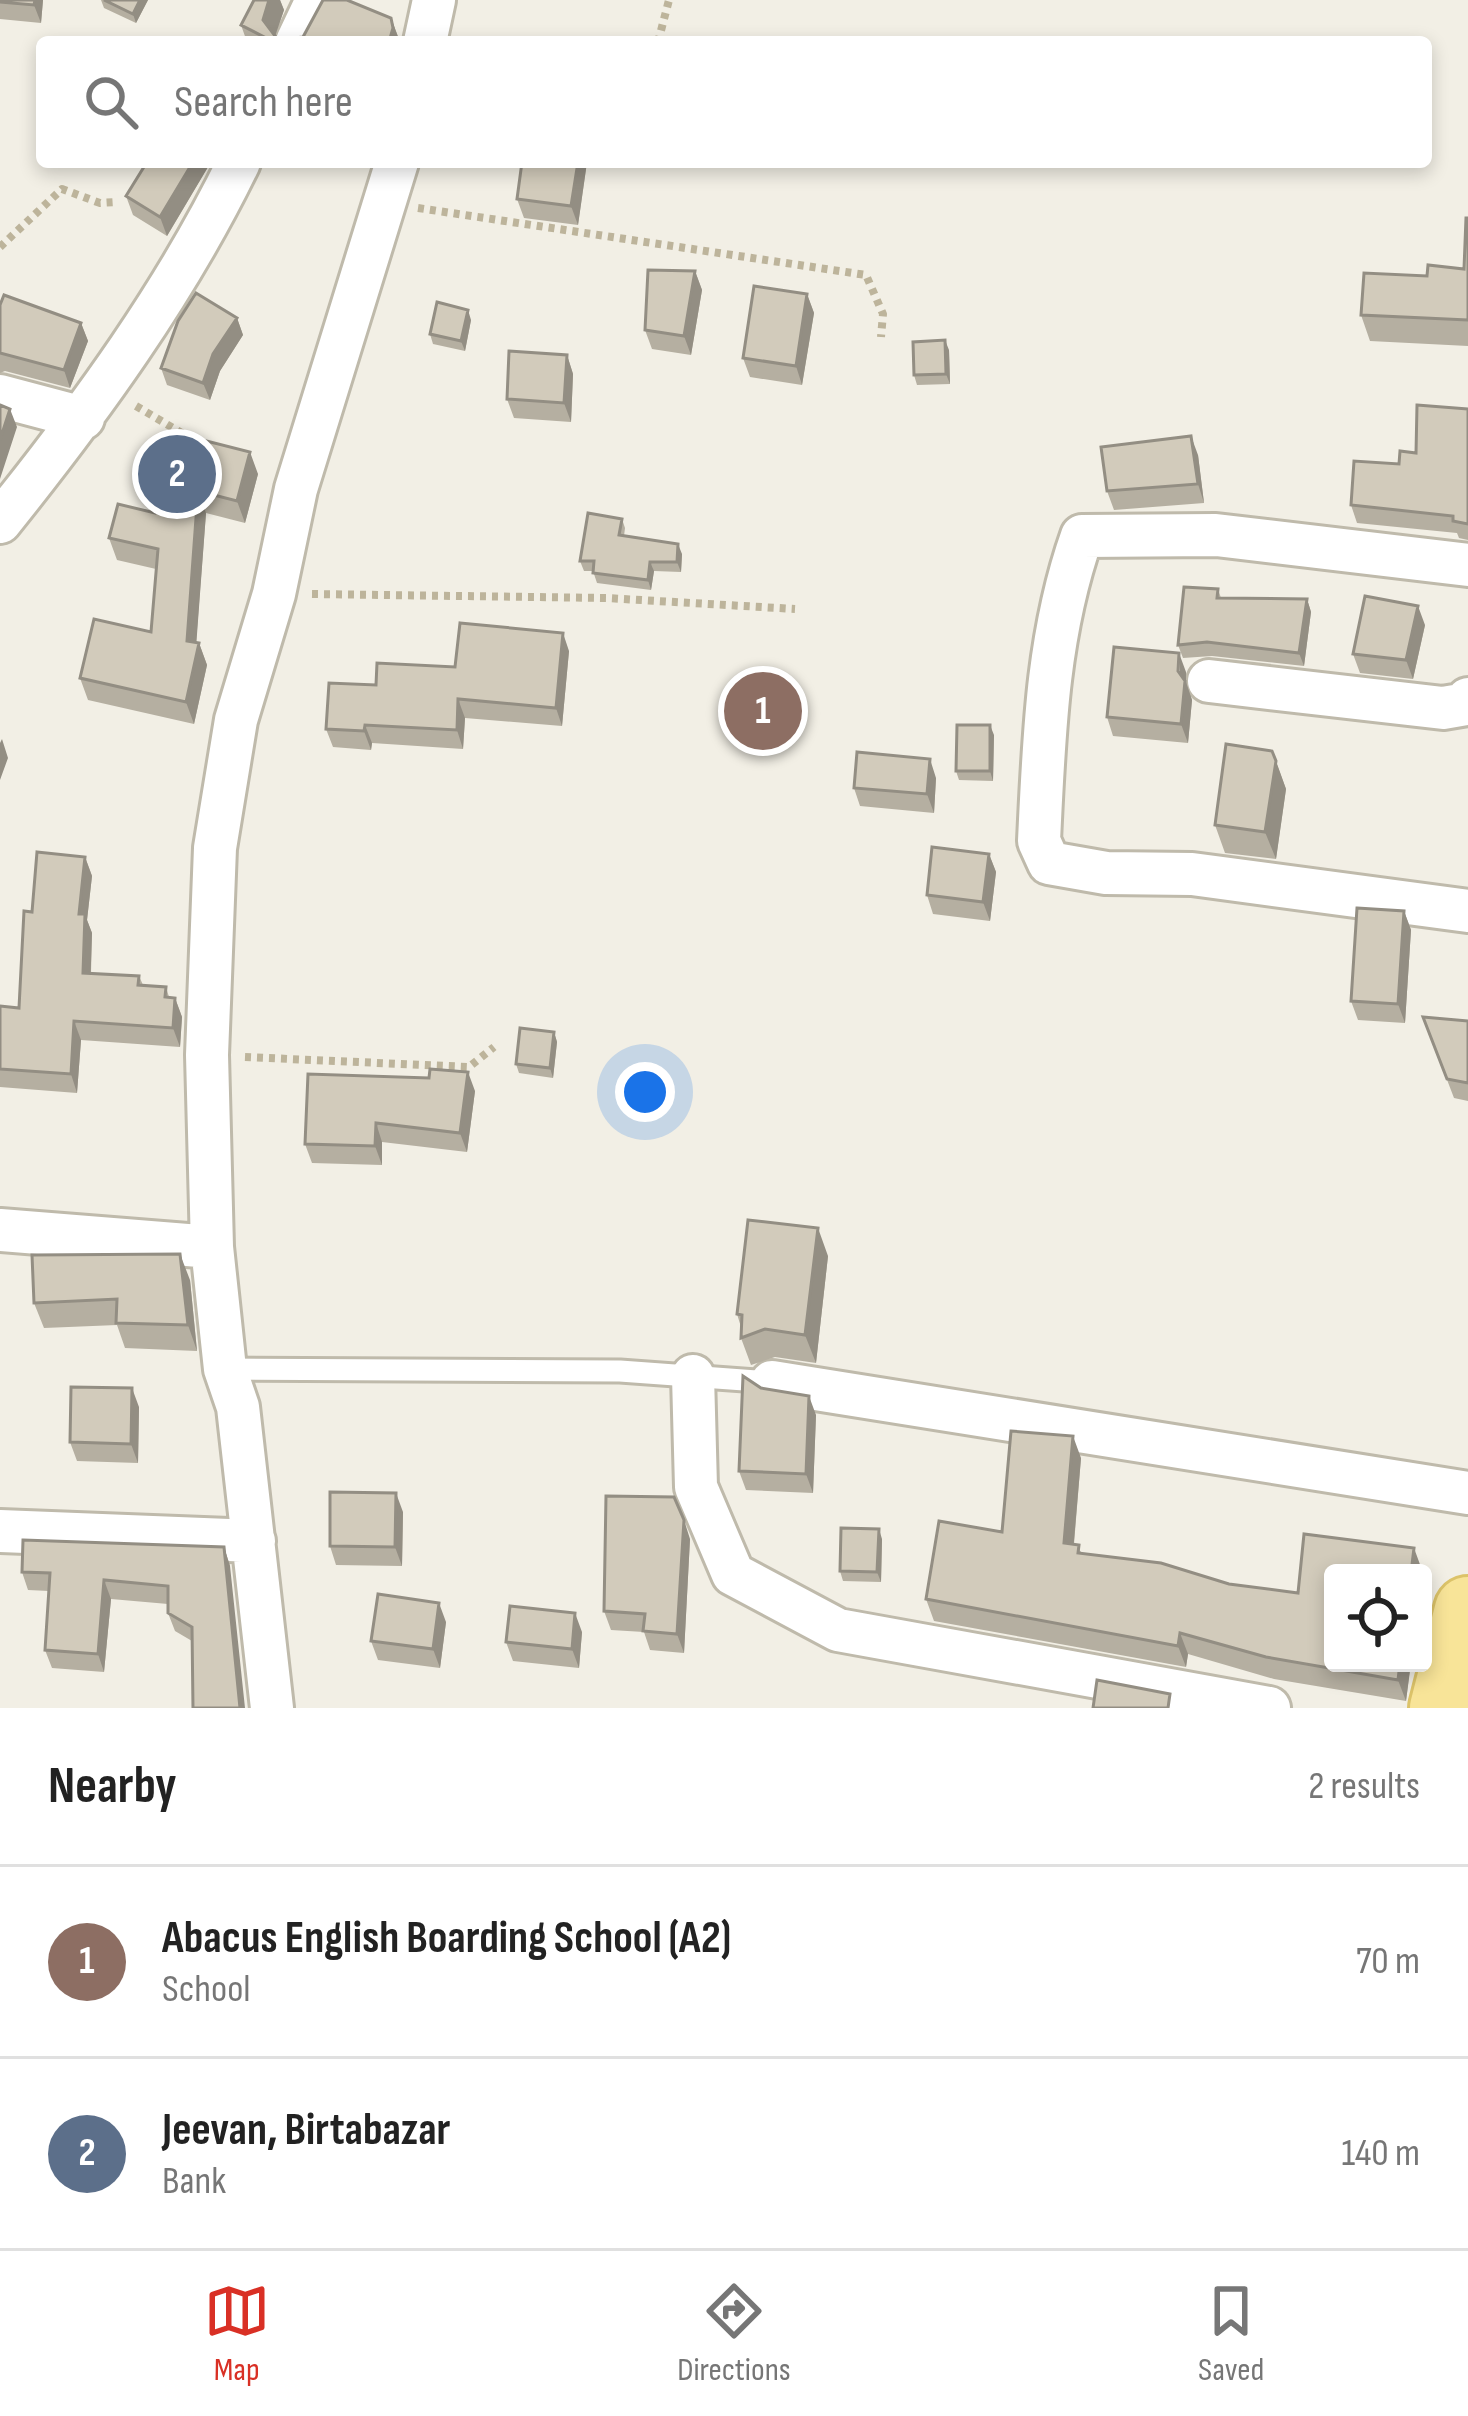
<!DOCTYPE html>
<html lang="en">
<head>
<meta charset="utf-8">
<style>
	body { margin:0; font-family:"Sofia Sans Condensed",sans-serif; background:#f6f6f6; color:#222 }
	.controls { position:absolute; right:36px; bottom:36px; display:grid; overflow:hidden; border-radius:12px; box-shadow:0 6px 18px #0003 }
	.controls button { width:108px; height:108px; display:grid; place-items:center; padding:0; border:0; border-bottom:3px solid #e0e0e0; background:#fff; color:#222; font:60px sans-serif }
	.you { position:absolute; left:645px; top:1092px; width:42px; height:42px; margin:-30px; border:9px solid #fff; border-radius:50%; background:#1a73e8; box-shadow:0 0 0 18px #1a73e833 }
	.badge { display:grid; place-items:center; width:78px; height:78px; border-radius:50%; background:#d93025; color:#fff; font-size:39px; font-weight:700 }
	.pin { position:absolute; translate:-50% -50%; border:6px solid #fff; box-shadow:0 3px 12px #0006 }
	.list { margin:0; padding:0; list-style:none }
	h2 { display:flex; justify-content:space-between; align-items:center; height:156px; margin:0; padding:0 48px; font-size:51px }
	h2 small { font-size:39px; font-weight:400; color:#767676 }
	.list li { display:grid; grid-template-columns:78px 1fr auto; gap:36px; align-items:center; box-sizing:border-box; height:192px; padding:0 48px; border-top:3px solid #e0e0e0 }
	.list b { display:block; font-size:45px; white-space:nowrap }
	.list p { margin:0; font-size:39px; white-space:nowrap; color:#767676 }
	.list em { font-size:39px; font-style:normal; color:#767676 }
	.icon { flex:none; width:66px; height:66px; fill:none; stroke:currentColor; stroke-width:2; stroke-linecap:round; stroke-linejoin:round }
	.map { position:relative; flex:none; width:1468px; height:1708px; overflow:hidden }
	.search { position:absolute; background:#fff; box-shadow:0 6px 18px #0003; left:36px; right:36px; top:36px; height:132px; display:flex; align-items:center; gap:30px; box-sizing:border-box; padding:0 42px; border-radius:12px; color:#767676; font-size:45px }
	.sheet { height:540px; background:#fff }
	nav { display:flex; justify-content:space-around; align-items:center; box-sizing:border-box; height:168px; border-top:3px solid #e0e0e0; background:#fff; font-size:33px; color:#767676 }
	nav a { display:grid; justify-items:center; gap:6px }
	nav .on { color:#d93025 }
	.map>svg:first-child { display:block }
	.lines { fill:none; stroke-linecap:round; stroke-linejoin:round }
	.lane-casing { stroke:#bfbaab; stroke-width:27 }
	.street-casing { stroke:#bfbaab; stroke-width:48 }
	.primary-casing { stroke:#dcc369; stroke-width:72 }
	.path { stroke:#bdb49b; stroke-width:8; stroke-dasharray:6 6; stroke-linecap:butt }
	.lane { stroke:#fff; stroke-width:21 }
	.street { stroke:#fff; stroke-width:42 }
	.primary { stroke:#f8e498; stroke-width:66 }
	.wall { fill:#b5afa1 }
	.shaded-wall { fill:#938e83 }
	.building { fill:#d2cbbb; stroke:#938e83; stroke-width:3 }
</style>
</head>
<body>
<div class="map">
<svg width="1468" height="1708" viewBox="0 0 1468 1708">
	<rect width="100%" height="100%" fill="#f2efe5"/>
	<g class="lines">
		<g class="lane-casing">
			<path id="lane" d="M225,1369L620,1371L772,1382"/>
		</g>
		<g class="street-casing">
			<path id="street" d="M297,42L317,0
				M425,42L434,0
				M0,396L83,418
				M0,522C90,410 176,292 239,162
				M1468,565L1216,535L1082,536C1047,635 1044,736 1039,841L1049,863L1106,873L1192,874L1468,911
				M1209,681L1443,708L1467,704L1468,699
				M0,1230L212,1247
				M693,1376L696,1487L733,1574L838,1630L1269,1708
				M772,1382L1468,1493
				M0,1531L254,1541
				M272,1708L238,1407L225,1369L212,1247L207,1055L215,848L236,720L274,594L296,489L397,162"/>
		</g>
		<g class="primary-casing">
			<path id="primary" d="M1443,1708L1468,1610"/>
		</g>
		<path class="path" d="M658,42L669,0
			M418,208L866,275L883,314L881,337
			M0,247L62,189L100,203L116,202
			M136,406L185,435
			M312,594L606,598L795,609
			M245,1057L469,1067L494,1047"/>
		<use href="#lane" class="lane"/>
		<use href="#street" class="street"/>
		<use href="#primary" class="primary"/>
	</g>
	<path class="wall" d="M0,0H43L41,23L0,19Z
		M101,0H148L136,23L104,8Z
		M254,0H280L284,10L275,36L278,40L303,37L391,18L400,42H247L241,25Z
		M587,162L578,225L524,218L517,199Z
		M208,167L167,236L133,215L126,196Z
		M1468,218V346L1370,341L1361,315L1427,276L1464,269Z
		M695,271L702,290L691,355L652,349L645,330Z
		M807,294L814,313L802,385L750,377L743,358Z
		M0,305L81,323L88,341L70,388L5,371L0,373Z
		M237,318L243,335L220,371L210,400L167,385L161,368Z
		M471,320L465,351L433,344L430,334Z
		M949,350L950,384L917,385L914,375Z
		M567,355L573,374L571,422L514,418L507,399Z
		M1468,409V540L1459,538L1457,533L1357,523L1351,505L1399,464L1416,453Z
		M175,433L258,474L245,523L206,513L196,643H199L207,665L194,724L88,700L80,678L151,632L156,569L117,560L109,538L155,513Z
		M1198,455L1204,503L1114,510L1107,491Z
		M622,519L625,528L624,536L682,554L681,572L654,571L651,590L597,583L593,571H584L580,561Z
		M1218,589L1221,598L1307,599L1311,612L1304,666L1212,656L1183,658L1178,645Z
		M1425,625L1413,679L1360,673L1353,654Z
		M569,651L562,726L465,718L463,749L372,743L371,750L333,747L326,729L376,685L455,667Z
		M1186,672V682L1192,700L1188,743L1113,736L1107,717Z
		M994,735L993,781L959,780L956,771Z
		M1272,751L1286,789L1276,859L1225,853L1215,825Z
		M936,778L934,813L860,806L854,788Z
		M989,854L996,872L990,921L933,914L927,895Z
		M85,857L92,876L87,920L92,933L91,973L139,976L143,985L166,987L169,997L175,998L182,1017L180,1047L81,1040L77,1093L0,1087V1006L19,1008Z
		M1404,911L1411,930L1405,1023L1358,1020L1351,1001Z
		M1423,1017L1468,1021V1101L1454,1098Z
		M554,1032L557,1042L553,1078L519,1073L516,1064Z
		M475,1091L467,1152L382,1142V1165L312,1163L305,1144Z
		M828,1256L816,1363L775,1357L751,1365L741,1338V1327L737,1314Z
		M190,1280L197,1351L125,1348L117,1325L44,1328L34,1303Z
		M761,1388L816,1415L813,1493L746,1490L739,1471Z
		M139,1407L138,1463L77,1461L70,1442Z
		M1081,1458L1074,1544L1082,1553L1229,1584L1298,1593L1422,1570L1406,1701L1274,1679L1188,1654L1186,1667L934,1621L926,1599L1002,1532Z
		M403,1512L402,1566L336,1565L330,1546Z
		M690,1539L684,1653L650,1650L644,1632L611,1630L604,1611Z
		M882,1539L881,1582L843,1581L840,1571Z
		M224,1547L230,1566L192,1641L175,1631L168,1613V1604L111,1599L104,1672L52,1668L45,1650L49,1591L28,1590L22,1572Z
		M446,1622L440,1668L378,1660L371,1641Z
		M582,1632L579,1668L513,1661L506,1642Z"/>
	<path class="shaded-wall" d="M35,0H43L41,23L34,5Z
		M140,0H148L136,23L133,14Z
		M269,0H280L284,10L273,42L263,20Z
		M391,18L400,42H389Z
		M193,162H206L208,167L167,236L160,217Z
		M578,162H587L578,225L571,206Z
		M695,271L702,290L691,355L684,336Z
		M807,294L814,313L802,385L796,366Z
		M468,310L471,320L465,351L461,341Z
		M237,318L243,335L220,371L210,400L203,383L213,354Z
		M81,323L88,341L70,388L64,370Z
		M945,340L949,350L950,384L946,374Z
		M567,355L573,374L571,422L564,403Z
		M10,409L17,427L0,479V440Z
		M1191,436L1198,455L1204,503L1198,484Z
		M250,452L258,474L245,523L237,501Z
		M198,491L206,513L195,661L199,643L207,665L194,724L186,702L187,641Z
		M678,544L682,554L681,572L677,562Z
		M650,562L654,571L651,590L648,580Z
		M1307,599L1311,612L1304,666L1299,653Z
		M1418,606L1425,625L1413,679L1406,660Z
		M563,633L569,651L562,726L556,708Z
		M1179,653L1186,672V682L1192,700L1188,743L1181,724Z
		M458,699L465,718L463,749L457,730Z
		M365,725L372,743L371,750L364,731Z
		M990,725L994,735L993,781L990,771Z
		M2,739L8,758L0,780V743Z
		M930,759L936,778L934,813L927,794Z
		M1276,761L1286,789L1276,859L1265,832Z
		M989,854L996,872L990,921L983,902Z
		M85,857L92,876L87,920L92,933L90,992L83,973L79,914Z
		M1404,911L1411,930L1405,1023L1398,1004Z
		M175,998L182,1017L180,1047L173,1028Z
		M74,1021L81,1040L77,1093L71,1074Z
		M554,1032L557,1042L553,1078L550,1068Z
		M468,1072L475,1091L467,1152L460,1133Z
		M376,1123L382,1142V1165L375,1146Z
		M818,1228L828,1256L816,1363L805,1335Z
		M180,1254L190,1280L197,1351L188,1325Z
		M132,1388L139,1407L138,1463L131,1444Z
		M809,1396L816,1415L813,1493L806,1474Z
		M1073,1436L1081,1458L1072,1564L1064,1543Z
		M396,1493L403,1512L402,1566L395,1547Z
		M684,1520L690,1539L684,1653L677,1634Z
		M879,1529L882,1539L881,1582L877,1572Z
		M224,1547L230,1566L245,1708H240Z
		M1414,1548L1422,1570V1573H1411Z
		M104,1580L111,1599L104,1672L98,1654Z
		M439,1603L446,1622L440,1668L433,1649Z
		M575,1613L582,1632L579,1668L572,1649Z
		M1180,1633L1188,1654L1186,1667L1178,1646Z
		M1400,1663H1411L1406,1701L1398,1680Z"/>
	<path class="building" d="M0,0H35L34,5L0,2Z
		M104,0H140L133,14Z
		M254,0H269L263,20L278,40L303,37L323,0H347L391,18L393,28L389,42H274L241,25Z
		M147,162H193L160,217L126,196Z
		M522,162H578L571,206L517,199Z
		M1466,218H1468V320L1361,315L1364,273L1427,276L1428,265L1464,269Z
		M648,270L695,271L684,336L645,330Z
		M754,286L807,294L796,366L743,358Z
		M196,293L237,318L213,354L203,383L161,368L178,321Z
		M4,295L81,323L64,370L0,353V305Z
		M437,302L468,310L461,341L430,334Z
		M945,340L946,374L914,375L913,342Z
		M509,351L567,355L564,403L507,399Z
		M0,405L10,409L0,440Z
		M1417,405L1468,409V524L1453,521V516L1351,505L1354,461L1399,464L1400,451L1416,453Z
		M175,433L250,452L237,501L198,491L187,641L199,643L186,702L80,678L94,619L151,632L158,549L109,538L118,504L155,513Z
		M1191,436L1198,484L1107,491L1101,447Z
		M588,513L622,519L619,535L678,544L677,562H650L648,580L593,573L594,561H580Z
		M1184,587L1218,589L1217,598L1307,599L1299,653L1207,642L1178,645Z
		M1365,596L1418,606L1406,660L1353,654Z
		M460,623L563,633L556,708L458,699L457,730L365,725L364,731L326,729L329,683L376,685L377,663L455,667Z
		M1114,647L1179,653L1178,671L1185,681L1181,724L1107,717Z
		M957,725H990V771H956Z
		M1226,744L1272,751L1276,761L1265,832L1215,825Z
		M857,752L930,759L927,794L854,788Z
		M932,847L989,854L983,902L927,895Z
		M37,852L85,857L79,914H85L83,973L139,976L138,985L166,987L165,997L175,998L173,1028L74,1021L71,1074L0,1069V1006L19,1008L24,911L32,912Z
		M1357,908L1404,911L1398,1004L1351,1001Z
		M1423,1017L1468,1021V1083L1447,1079Z
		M520,1028L554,1032L550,1068L516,1064Z
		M430,1069L468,1072L460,1133L376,1123L375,1146L305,1144L308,1074L429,1078Z
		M748,1220L818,1228L805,1335L765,1329L741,1338L742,1315L737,1314Z
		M180,1254L188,1325L116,1323L117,1299L34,1303L32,1255Z
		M743,1376L761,1388L809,1396L806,1474L739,1471Z
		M71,1387L132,1388L131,1444L70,1442Z
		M1011,1431L1073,1436L1064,1543L1079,1545L1078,1553L1161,1563L1229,1584L1298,1593L1304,1534L1414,1548L1411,1573H1333V1663H1400L1398,1680L1266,1657L1180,1633L1178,1646L926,1599L939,1521L1002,1532Z
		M330,1492L396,1493L395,1547L330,1546Z
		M606,1496L674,1497L684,1520L677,1634L643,1631L645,1614L604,1611Z
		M841,1528L879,1529L877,1572L840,1571Z
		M23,1540L224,1547L240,1708H193L192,1627L168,1613V1586L104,1580L98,1654L45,1650L50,1573L22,1572Z
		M378,1594L439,1603L433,1649L371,1641Z
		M510,1606L575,1613L572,1649L506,1642Z
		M1097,1680L1170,1694L1168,1708H1093Z"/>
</svg>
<div class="controls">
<button><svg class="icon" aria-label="locate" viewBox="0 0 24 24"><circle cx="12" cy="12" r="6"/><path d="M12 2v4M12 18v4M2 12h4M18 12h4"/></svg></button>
</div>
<div class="you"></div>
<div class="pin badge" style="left:763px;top:711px;background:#8d6e63">1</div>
<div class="pin badge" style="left:177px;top:474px;background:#5c6f8a">2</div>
<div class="search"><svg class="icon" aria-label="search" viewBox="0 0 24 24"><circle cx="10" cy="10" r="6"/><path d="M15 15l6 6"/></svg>Search here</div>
</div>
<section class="sheet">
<h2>Nearby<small>2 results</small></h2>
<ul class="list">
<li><span class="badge" style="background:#8d6e63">1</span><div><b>Abacus English Boarding School (A2)</b><p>School</p></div><em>70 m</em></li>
<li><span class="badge" style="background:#5c6f8a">2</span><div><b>Jeevan, Birtabazar</b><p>Bank</p></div><em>140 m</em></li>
</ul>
</section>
<nav>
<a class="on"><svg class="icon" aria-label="map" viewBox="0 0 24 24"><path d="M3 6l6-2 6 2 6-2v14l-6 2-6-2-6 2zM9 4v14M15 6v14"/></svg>Map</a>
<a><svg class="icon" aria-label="directions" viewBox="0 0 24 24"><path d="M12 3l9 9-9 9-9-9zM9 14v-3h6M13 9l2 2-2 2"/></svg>Directions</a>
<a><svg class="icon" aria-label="saved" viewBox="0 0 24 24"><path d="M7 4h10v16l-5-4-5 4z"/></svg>Saved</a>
</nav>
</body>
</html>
